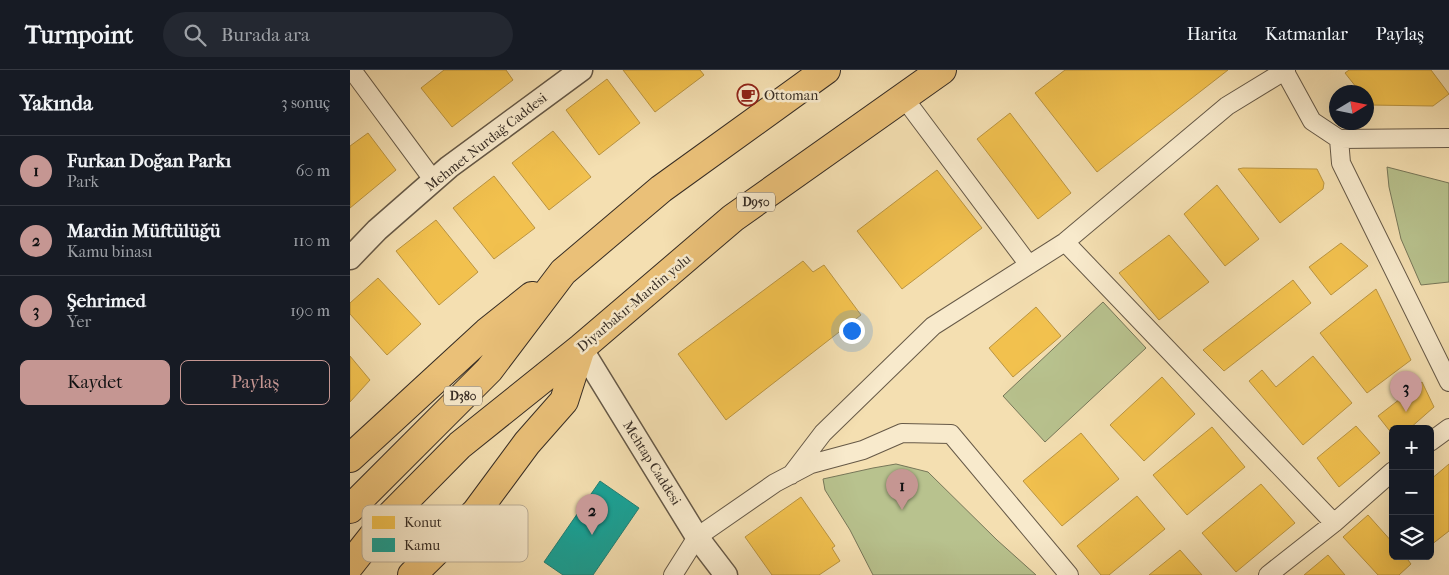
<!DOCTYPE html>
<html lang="tr">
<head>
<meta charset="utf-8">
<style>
	body { margin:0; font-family:"IM FELL French Canon",serif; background:#242831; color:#f1f3f6 }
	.controls { position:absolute; right:15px; bottom:15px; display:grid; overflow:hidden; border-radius:8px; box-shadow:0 5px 20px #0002 }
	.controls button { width:45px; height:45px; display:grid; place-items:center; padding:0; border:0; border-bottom:1px solid #363941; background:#171b24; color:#f1f3f6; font:25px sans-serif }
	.compass { position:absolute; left:979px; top:15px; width:45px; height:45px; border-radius:50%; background:#171b24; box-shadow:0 5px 20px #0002; rotate:80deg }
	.you { position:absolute; left:501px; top:260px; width:18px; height:18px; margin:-12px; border:4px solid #fff; border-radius:50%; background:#1a73e8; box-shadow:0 0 0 8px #1a73e833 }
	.badge { display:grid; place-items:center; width:32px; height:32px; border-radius:50%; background:#c59692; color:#111; font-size:16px; font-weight:700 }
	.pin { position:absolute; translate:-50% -41px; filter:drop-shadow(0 1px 2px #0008) }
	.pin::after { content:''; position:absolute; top:26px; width:18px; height:15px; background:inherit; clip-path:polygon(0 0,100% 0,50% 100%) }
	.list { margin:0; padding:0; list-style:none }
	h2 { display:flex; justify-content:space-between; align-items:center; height:65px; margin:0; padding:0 20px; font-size:21px }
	h2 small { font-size:16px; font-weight:400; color:#9ea1a6 }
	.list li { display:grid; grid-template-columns:32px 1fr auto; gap:15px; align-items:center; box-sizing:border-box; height:70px; padding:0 20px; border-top:1px solid #363941 }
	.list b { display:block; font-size:19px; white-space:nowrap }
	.list p { margin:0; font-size:16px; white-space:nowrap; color:#9ea1a6 }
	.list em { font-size:16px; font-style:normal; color:#9ea1a6 }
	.actions { display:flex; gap:10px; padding:15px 20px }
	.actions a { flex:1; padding:11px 0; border:1px solid #c59692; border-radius:8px; text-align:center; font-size:18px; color:#c59692 }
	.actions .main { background:#c59692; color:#111 }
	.icon { flex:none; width:28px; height:28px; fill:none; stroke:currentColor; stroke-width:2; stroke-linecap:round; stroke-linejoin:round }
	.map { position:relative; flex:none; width:1099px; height:505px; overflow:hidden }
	header { display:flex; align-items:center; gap:30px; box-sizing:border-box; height:70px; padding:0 25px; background:#171b24; border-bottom:1px solid #363941 }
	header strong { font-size:24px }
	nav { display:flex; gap:28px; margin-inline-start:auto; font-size:18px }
	.search { width:350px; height:45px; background:#242831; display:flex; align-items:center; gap:12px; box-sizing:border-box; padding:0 18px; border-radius:28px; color:#9ea1a6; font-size:19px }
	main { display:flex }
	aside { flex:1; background:#171b24 }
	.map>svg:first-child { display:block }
	.green { fill:#b8c28e; stroke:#777759 }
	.homes { fill:#f2c14e; stroke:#ba9441 }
	.public { fill:#17a398; stroke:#207f75 }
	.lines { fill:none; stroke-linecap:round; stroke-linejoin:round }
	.minor-casing { stroke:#665947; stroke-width:20 }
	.tertiary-casing { stroke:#665947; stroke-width:25 }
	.trunk-casing { stroke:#362c24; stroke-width:30 }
	.minor { stroke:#f8eacc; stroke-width:18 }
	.tertiary { stroke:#f8eacc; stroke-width:22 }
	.trunk { stroke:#eac078; stroke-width:28 }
	.labels { text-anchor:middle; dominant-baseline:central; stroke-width:5; stroke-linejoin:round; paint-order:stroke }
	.shield { fill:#f8eacc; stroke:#706556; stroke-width:1 }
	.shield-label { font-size:12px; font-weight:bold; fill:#362c24 }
	.poi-label { font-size:14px; fill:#362c24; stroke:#f8eacc; text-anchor:start }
	.street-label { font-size:14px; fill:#362c24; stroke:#f8eacc }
	.key { fill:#f8eacc; stroke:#beb19a; stroke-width:1 }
	.key-label { font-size:14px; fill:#362c24 }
</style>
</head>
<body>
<header>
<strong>Turnpoint</strong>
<div class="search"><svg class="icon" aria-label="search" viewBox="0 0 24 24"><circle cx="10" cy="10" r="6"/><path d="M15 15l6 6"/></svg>Burada ara</div>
<nav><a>Harita</a><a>Katmanlar</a><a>Paylaş</a></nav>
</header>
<main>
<aside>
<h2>Yakında<small>3 sonuç</small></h2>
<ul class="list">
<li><span class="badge">1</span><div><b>Furkan Doğan Parkı</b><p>Park</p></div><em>60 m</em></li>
<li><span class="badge">2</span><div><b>Mardin Müftülüğü</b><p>Kamu binası</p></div><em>110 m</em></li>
<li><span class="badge">3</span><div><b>Şehrimed</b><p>Yer</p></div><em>190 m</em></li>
</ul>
<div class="actions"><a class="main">Kaydet</a><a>Paylaş</a></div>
</aside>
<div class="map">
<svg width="1099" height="505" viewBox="0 0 1099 505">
	<rect width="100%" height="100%" fill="#f4dfb1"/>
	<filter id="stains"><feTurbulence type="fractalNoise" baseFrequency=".004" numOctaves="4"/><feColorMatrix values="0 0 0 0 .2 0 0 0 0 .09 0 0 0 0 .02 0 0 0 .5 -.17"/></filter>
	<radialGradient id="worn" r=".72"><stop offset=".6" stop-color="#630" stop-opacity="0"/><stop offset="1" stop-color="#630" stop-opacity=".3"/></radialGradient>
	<path class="green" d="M1037,97L1099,113V212L1071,215L1051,169L1039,117Z
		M753,232L796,278L695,372L653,326Z
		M546,394L578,402L647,470L686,505H523L500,460L475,420L473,409L523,398Z"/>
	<path class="homes" d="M94,0H156L163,10L102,57L71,18Z
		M273,0H350L354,5L305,42Z
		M715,0H878L747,102L685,23Z
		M999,0H1081L1099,24L1083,36L1020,35L1016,30V22H1010L995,3Z
		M257,9L290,53L249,85L216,40Z
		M660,43L721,123L688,149L627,69Z
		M203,61L241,107L199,140L162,93Z
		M18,63L46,100L0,138V76Z
		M893,98L967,99L974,113L973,119L930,153L888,99Z
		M587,100L632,158L552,219L507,161Z
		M144,106L185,158L144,189L103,138Z
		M867,115L909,169L875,196L834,144Z
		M86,150L128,202L89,235L46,181Z
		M819,165L859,212L809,250L769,203Z
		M991,173L1018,196L981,225L959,197Z
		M453,191L463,202L474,195L511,245L376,350L328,284Z
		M28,208L71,254L37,285L0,244V233Z
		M943,210L961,233L874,301L853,280Z
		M1026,219L1061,290L1017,323L970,263Z
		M686,237L711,266L663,307L639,278Z
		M0,286L20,310L0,332Z
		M963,286L1002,333L953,375L899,311L912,300L926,317Z
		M812,307L845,344L794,391L760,355Z
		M1072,312L1084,337L1059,359H1043V365L1028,346Z
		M1006,356L1030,383L989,417L967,388Z
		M862,357L895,397L837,445L803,405Z
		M731,363L769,409L712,456L673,411Z
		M1099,394V461L1081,475L1080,410Z
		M911,414L945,453L886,502L852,463Z
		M787,426L815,459L759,505H751L727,476Z
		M451,427L485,476L482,478L490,491L469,505H422L395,467Z
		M1018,445L1043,473V486H1055L1061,494L1049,505H1028L993,467Z
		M830,480L852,505H799Z
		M978,485L995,505H954Z"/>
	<path class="public" d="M250,411L289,438L243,505H213L194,492Z"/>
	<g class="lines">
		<g class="minor-casing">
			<path id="minor" d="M2,0L84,111
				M934,0L962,51L989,69L1099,68
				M554,28L679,195
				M989,69L991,93L1099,312
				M715,172L984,453
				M1080,372L1099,358
				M441,405L473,363L583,256L715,172L877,36L936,0
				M323,505L347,467L425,413L461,394L513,380L552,363L601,364L719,505
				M918,505L984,453L1043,401"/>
		</g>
		<g class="tertiary-casing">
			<path id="tertiary" d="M0,188L27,160L99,97L231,0
				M231,278L347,467L376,505"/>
		</g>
		<g class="trunk-casing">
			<path id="trunk" d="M0,388L137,262L182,226
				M0,439L139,300L213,202L311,119L476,0
				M0,495L34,452L110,375L231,278L383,148L592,0
				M62,505L126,442L177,373L214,331L231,278"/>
		</g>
		<use href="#minor" class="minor"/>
		<use href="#tertiary" class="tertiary"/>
		<use href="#trunk" class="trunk"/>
	</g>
	<defs>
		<g id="cafe-ring" transform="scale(1.125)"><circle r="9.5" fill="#f8eacc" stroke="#8f2418" stroke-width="1.5"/><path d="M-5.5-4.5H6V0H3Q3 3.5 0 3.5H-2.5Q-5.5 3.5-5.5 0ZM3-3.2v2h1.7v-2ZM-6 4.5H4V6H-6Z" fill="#8f2418"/></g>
	</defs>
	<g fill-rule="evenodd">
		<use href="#cafe-ring" x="398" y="25"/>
	</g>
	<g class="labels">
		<g class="shield">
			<rect x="387" y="122.5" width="38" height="19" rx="4"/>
			<rect x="94" y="316.5" width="38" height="19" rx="4"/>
		</g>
		<g class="shield-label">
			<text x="406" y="132">D950</text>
			<text x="113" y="326">D380</text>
		</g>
		<g class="poi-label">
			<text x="414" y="25">Ottoman</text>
		</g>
		<g class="street-label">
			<text transform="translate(136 72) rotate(-38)">Mehmet Nurdağ Caddesi</text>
			<text transform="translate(284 233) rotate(-40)">Diyarbakır-Mardin yolu</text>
			<text transform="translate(302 393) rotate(58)">Mehtap Caddesi</text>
		</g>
	</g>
	<rect x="12" y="435" width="166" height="57" rx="8" class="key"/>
	<rect x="22" y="446" width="23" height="13" fill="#f2c14e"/>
	<rect x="22" y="468" width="23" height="14" fill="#17a398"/>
	<g class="key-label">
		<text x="54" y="457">Konut</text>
		<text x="54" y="480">Kamu</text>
	</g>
	<rect width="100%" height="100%" filter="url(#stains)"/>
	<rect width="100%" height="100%" fill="url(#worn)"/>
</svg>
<div class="controls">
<button>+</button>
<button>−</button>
<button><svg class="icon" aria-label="layers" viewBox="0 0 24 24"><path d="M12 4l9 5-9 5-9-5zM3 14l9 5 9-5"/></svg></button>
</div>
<svg class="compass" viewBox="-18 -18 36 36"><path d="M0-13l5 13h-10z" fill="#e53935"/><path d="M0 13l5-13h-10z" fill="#9ea1a6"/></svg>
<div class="you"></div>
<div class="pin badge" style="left:552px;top:440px">1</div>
<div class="pin badge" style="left:242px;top:465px">2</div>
<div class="pin badge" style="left:1056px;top:342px">3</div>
</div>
</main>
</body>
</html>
